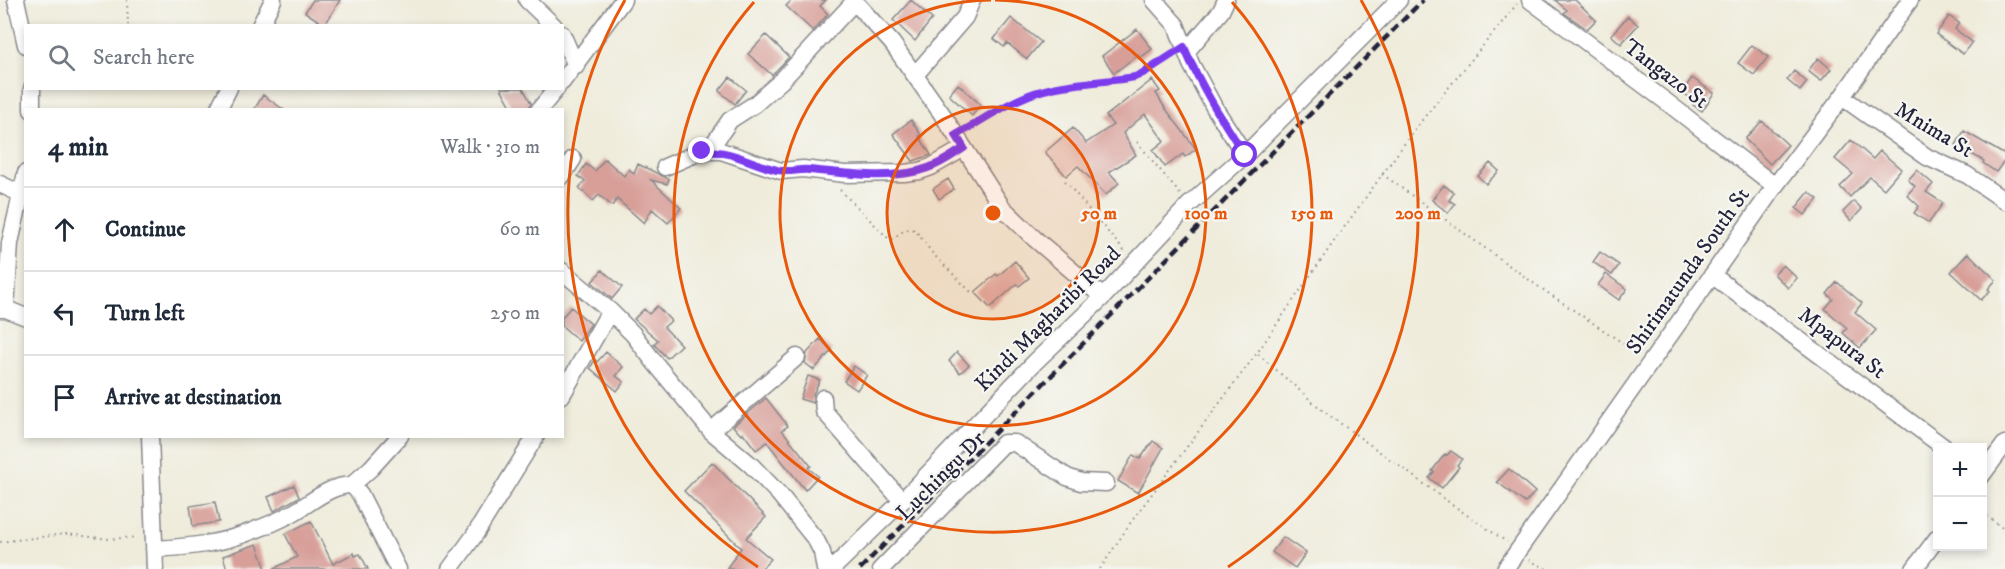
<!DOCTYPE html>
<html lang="en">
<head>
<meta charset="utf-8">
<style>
	body { margin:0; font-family:"IM FELL DW Pica",serif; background:#f2f2f3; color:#1f2937 }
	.controls { position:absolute; right:18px; bottom:18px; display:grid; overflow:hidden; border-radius:0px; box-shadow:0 3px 9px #0003 }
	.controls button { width:54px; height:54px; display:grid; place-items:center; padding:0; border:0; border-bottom:2px solid #e0e1e3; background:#fff; color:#1f2937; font:30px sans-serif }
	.stop { position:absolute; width:18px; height:18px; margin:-14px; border:4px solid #7c3aed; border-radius:50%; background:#fff }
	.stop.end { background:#7c3aed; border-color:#fff; box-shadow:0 2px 6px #0008 }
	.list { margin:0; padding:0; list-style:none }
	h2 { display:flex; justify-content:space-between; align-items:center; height:78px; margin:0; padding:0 24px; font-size:26px }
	h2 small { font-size:20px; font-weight:400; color:#747a83 }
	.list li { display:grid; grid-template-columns:39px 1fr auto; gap:18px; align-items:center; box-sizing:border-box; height:84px; padding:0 24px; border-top:2px solid #e0e1e3 }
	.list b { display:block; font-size:22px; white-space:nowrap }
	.list em { font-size:20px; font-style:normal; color:#747a83 }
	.icon { flex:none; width:33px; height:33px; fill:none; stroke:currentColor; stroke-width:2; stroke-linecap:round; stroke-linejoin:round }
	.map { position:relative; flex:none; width:2005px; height:569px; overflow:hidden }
	.search { position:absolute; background:#fff; box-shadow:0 3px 9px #0003; left:24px; top:24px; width:540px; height:66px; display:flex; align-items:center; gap:15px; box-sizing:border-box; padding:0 21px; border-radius:0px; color:#747a83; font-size:22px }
	.panel { position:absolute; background:#fff; box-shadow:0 3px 9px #0003; left:24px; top:108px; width:540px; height:330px; border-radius:0px }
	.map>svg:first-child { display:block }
	.building { fill:#d89f99 }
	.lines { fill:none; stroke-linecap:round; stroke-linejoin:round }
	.minor-casing { stroke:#88878b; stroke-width:19 }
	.path { stroke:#88878b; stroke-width:2; stroke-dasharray:1.5 4.5; stroke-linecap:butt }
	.minor { stroke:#fff; stroke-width:16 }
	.rail { stroke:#22223b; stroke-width:4.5; stroke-dasharray:9 4.5; stroke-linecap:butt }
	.route { stroke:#7c3aed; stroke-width:8 }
	.ring { fill:none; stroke:#e8590c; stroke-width:3 }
	.labels { text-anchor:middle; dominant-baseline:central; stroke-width:4.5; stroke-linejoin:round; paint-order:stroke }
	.street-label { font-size:22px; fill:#22223b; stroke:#f6f6f2 }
	.centre { fill:#e8590c; stroke:#f6f6f2; stroke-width:3 }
	.ring-label { font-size:18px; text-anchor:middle; font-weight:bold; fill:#e8590c; stroke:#f6f6f2; stroke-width:4.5; stroke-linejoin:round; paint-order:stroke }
</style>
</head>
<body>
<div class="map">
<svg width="2005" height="569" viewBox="0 0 2005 569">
	<rect width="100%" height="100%" fill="#f6f6f2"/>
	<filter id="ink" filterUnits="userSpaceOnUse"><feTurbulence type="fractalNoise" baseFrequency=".0167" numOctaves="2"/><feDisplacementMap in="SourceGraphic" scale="12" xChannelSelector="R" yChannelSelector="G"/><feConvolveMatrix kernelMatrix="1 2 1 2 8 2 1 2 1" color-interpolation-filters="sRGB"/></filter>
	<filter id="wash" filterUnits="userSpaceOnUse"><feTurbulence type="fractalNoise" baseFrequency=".008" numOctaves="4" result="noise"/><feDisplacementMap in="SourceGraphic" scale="24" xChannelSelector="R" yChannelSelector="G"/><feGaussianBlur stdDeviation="1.35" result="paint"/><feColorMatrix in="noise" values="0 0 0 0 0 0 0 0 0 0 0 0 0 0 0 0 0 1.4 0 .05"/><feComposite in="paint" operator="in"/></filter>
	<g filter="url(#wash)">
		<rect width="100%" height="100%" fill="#efecdb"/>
		<g id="blocks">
			<path class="building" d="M313,0H340L325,25L305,12Z
				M792,0H826L820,6L828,14L813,31L786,6Z
				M911,0L932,19L915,41L893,20Z
				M1555,0H1575L1596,20L1587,29L1564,13L1567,10Z
				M1628,16L1638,25L1621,44L1611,35Z
				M1949,16L1959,23L1955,29L1972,42L1963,54L1936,34Z
				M1011,18L1041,42L1027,59L1007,43L1004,47L994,39Z
				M1137,29L1152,49L1140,58L1138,55L1114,73L1102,56Z
				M766,35L789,57L772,75L748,54Z
				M1752,45L1768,57L1754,75L1738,63Z
				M1818,58L1831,69L1821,81L1808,71Z
				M1794,71L1807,82L1800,91L1787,80Z
				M730,77L746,90L735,104L719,91Z
				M1692,78L1714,93L1702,111L1693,105V100L1682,92Z
				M1152,80L1160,91L1156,93L1163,105L1196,149L1185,157L1183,154L1165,167L1153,150L1164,141L1145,114L1123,133L1136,155L1109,172L1119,183L1106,195L1078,166L1066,176L1045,152L1073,128L1086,143L1113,125L1106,116Z
				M958,84L981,105L972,116L949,95Z
				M501,88H523L531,103L529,108L513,110Z
				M263,95L284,110H254Z
				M911,120L921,135L919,136L931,155L913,161L893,134Z
				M1762,121L1788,145L1770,164L1745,139Z
				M1964,131L2005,155V160L1996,172L1983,163L1984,161L1956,145Z
				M1851,140L1873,159L1880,151L1901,169L1884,189L1870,177L1850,197L1840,187L1853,174L1835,159Z
				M605,159L624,176L629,169L634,174L638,164L669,179L667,184L651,180L681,208L668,223L652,209L644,223L617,199L612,206L599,195L593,201L579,188L585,181L578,176L586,164L595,171Z
				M1490,163L1499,171L1486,184L1478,176Z
				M1917,170L1933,184L1926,192L1943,203L1929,223L1914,213L1919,206L1907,195L1915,186L1908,180Z
				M948,179L954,189L939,199L933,189Z
				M1444,185L1454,193L1449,200L1455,204L1448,213L1432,200Z
				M1809,192L1818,199L1805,215L1796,208Z
				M1854,201L1862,209L1851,221L1843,212Z
				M1600,252L1619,265L1612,275L1593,262Z
				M1968,253L1996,280L1988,289L1990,291L1981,300L1951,272Z
				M1015,261L1029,278L1019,286L1017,284L990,308L975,292L996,274L998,276Z
				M1783,265L1797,278L1788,288L1774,274Z
				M602,270L622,287L612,299L592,282Z
				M1606,274L1627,289L1619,300L1598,285Z
				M1837,282L1862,303L1855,312L1876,330L1860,348L1843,333L1847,328L1825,309L1833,299L1827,294Z
				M657,306L671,321L664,327L681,345L667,358L654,344L658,340L634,319L644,309L649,314Z
				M571,307L591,324L579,341L562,326V317Z
				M820,339L832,350L814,370L805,363L807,353Z
				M606,352L623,367L616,376L624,382L617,391L590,368L595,360L597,362Z
				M957,352L969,365L960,373L949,361Z
				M854,366L867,375L857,390L844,381Z
				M808,376L820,380L813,394V403L800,399Z
				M766,398L788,426L782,430L811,466L808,468L818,476L805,490L767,442L756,450L743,433L741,435L733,426Z
				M1153,441L1163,448L1138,493L1118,481L1133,455L1140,459Z
				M1451,451L1462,459L1457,465L1459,467L1442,488L1429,478L1434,472L1432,471L1445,454L1447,455Z
				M712,462L766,517L746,538L771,559L761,569H726L741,548L684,491Z
				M1509,469L1535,492L1525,503L1497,482Z
				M294,485L299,497L274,511L268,497Z
				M215,502L219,522L193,526L190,506Z
				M311,521L333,564L354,553L355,556L360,554L368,569H273L297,557L285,534Z
				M1283,537L1306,553L1295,568L1272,552Z
				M257,544L266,569H227L223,556Z"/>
		</g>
	</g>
	<g filter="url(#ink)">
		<use href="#blocks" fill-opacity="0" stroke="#88878b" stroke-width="1.5"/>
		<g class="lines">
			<g class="minor-casing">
				<path id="minor" d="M16,0L26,45
					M527,0L554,26
					M853,0L892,43L942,114L1002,207L1035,239L1103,297
					M1154,0L1176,25L1191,64L1214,107L1245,155
					M1530,0L1668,103L1775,186
					M260,26L273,0
					M562,34L576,66
					M1186,52L1221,11L1226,0
					M915,75L965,17L972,0
					M562,82L623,0
					M32,88V110
					M1842,97L1927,157L1967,175L2005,201
					M218,110L229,88
					M539,110L557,88
					M702,151H721L781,171L803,169L845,174L904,173L920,171L931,167L964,148
					M665,167L702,151L714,143L730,120L755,104L781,81L854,2
					M562,176L573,159
					M0,184L21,194
					M562,271L610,311L633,334L655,363L711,431L751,465L779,494L816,540L822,552L825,569
					M1712,275L1945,448
					M0,309H6L26,317
					M6,309L10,243L26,173
					M562,395L610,311
					M823,398L824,411L902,501
					M711,431L797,357
					M150,436L155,569
					M1982,475L2005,444
					M352,485L371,468L400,436
					M154,549C189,547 222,544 255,530C266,526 278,521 289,515C309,505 328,485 352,485L360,494L398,569
					M450,569L474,536L536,436
					M832,569L902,501L1035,362L1103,297L1189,205L1245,155L1399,0
					M881,569L1004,443H1015L1067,477L1081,482L1106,483
					M1505,569L1775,186L1842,97L1910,0
					M1914,569L1938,537"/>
			</g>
			<path class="path" d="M127,0L128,25
				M969,128L1012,103L1031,94L1084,82L1135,77L1145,72L1172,55
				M1137,142L1180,194
				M1382,174L1539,287L1639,354
				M1065,181L1125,252
				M840,190L889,239H892C900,234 907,225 916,231L933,254L972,293
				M1258,354L1322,410L1464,513L1507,542
				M1982,512L2005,530
				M0,542L66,534L109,539L137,537
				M1529,560L1547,569
				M1100,569L1131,522L1257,353L1335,240L1418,125L1517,4"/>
			<use href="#minor" class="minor"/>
			<path class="rail" d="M860,569L1423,0"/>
		</g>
	</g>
	<g class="lines" filter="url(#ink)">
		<path class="route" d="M702,151C736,151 748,163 777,170C788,173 798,169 809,170C845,173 893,181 928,168C941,164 953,155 964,148L956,135C980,122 1003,105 1029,95C1063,82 1100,83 1135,77L1145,72L1184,47C1200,85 1222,120 1245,155"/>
	</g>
	<circle cx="993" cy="213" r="106" fill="#e8590c" fill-opacity=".12"/>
	<g class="ring">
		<circle cx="993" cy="213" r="106"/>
		<path d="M995 0A213 213 0 1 1 991 0"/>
		<path d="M1232 2A319 319 0 1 1 754 2"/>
		<path d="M758 567A425 425 0 0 1 625 0M1361 0A425 425 0 0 1 1228 567"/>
	</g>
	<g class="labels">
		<g class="street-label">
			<text transform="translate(1666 74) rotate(37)">Tangazo St</text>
			<text transform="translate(1934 130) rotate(31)">Mnima St</text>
			<text transform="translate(1688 271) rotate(-55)">Shirimatunda South St</text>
			<text transform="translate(1048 319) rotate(-45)">Kindi Magharibi Road</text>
			<text transform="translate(1842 343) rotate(37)">Mpapura St</text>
			<text transform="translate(941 476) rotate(-45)">Luchingu Dr</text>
		</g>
	</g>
	<circle cx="993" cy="213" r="9" class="centre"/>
	<g class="ring-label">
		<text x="1099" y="219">50 m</text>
		<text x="1206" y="219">100 m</text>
		<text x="1312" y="219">150 m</text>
		<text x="1418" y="219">200 m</text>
	</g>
</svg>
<div class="controls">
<button>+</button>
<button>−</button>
</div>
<div class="stop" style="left:1245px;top:155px"></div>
<div class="stop end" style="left:702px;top:151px"></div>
<div class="search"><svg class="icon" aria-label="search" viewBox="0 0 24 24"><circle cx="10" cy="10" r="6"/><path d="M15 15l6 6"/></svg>Search here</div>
<section class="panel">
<h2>4 min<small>Walk · 310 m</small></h2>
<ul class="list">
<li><svg class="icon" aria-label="ahead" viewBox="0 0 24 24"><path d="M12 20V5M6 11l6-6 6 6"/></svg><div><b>Continue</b></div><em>60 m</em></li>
<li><svg class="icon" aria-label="left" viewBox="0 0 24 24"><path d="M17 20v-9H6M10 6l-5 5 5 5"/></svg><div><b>Turn left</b></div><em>250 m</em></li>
<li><svg class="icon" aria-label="arrive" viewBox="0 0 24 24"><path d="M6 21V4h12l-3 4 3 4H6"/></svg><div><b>Arrive at destination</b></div></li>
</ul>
</section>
</div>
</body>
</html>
